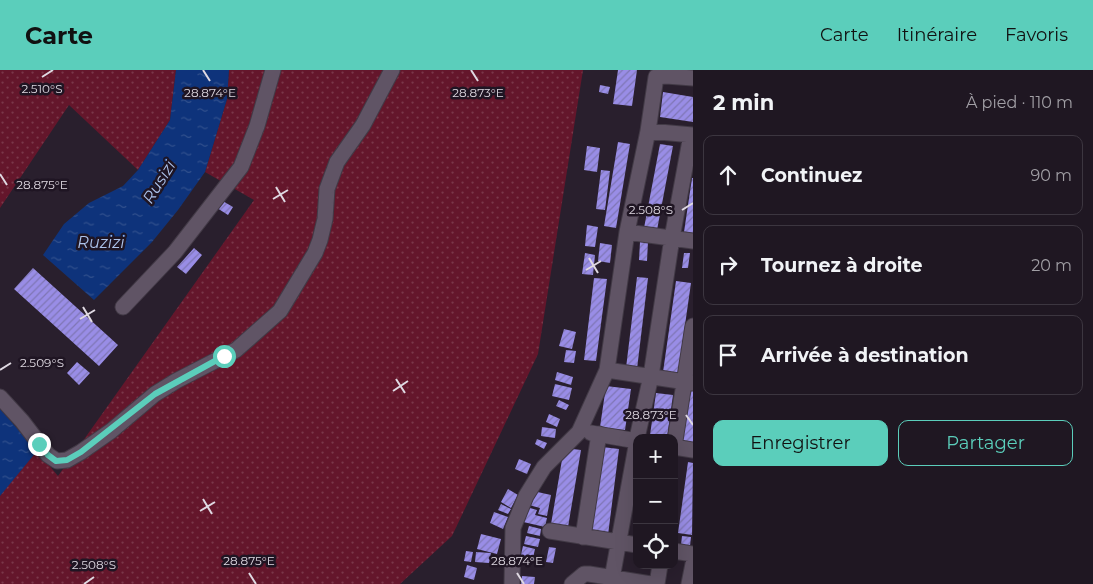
<!DOCTYPE html>
<html lang="fr">
<head>
<meta charset="utf-8">
<style>
	body { margin:0; font-family:Montserrat,sans-serif; background:#2c242f; color:#f1f3f6 }
	.controls { position:absolute; right:15px; bottom:15px; display:grid; overflow:hidden; border-radius:10px; box-shadow:0 5px 20px #0002 }
	.controls button { width:45px; height:45px; display:grid; place-items:center; padding:0; border:0; border-bottom:1px solid #3c3640; background:#1f1722; color:#f1f3f6; font:25px sans-serif }
	.stop { position:absolute; width:15px; height:15px; margin:-11px; border:4px solid #5bcebb; border-radius:50%; background:#fff }
	.stop.end { background:#5bcebb; border-color:#fff; box-shadow:0 1px 5px #0008 }
	.list { margin:0; padding:0; list-style:none }
	h2 { display:flex; justify-content:space-between; align-items:center; height:65px; margin:0; padding:0 20px; font-size:21px }
	h2 small { font-size:16px; font-weight:400; color:#a19fa5 }
	.list li { display:grid; grid-template-columns:32px 1fr auto; gap:15px; align-items:center; box-sizing:border-box; height:80px; margin:0 10px 10px; padding:0 10px; border:1px solid #3c3640; border-radius:10px }
	.list b { display:block; font-size:19px; white-space:nowrap }
	.list em { font-size:16px; font-style:normal; color:#a19fa5 }
	.actions { display:flex; gap:10px; padding:15px 20px }
	.actions a { flex:1; padding:11px 0; border:1px solid #5bcebb; border-radius:10px; text-align:center; font-size:18px; color:#5bcebb }
	.actions .main { background:#5bcebb; color:#111 }
	.icon { flex:none; width:28px; height:28px; fill:none; stroke:currentColor; stroke-width:2; stroke-linecap:round; stroke-linejoin:round }
	.map { position:relative; flex:none; width:693px; height:514px; overflow:hidden }
	header { display:flex; align-items:center; gap:30px; box-sizing:border-box; height:70px; padding:0 25px; background:#5bcebb; color:#111 }
	header strong { font-size:24px }
	nav { display:flex; gap:28px; margin-inline-start:auto; font-size:18px }
	main { display:flex }
	aside { flex:1; background:#1f1722 }
	.map>svg:first-child { display:block }
	.grass { fill:url(#grass-dots) }
	.water { fill:url(#water-ripples) }
	.building { fill:url(#building-hatch) }
	.lines { fill:none; stroke-linecap:round; stroke-linejoin:round }
	.minor-casing { stroke:#423a46; stroke-width:17 }
	.minor { stroke:#605465; stroke-width:15 }
	.route { stroke:#5bcebb; stroke-width:6 }
	.ticks { fill:none; stroke:#dfd9e2; stroke-width:2 }
	.labels { text-anchor:middle; dominant-baseline:central; stroke-width:5; stroke-linejoin:round; paint-order:stroke }
	.water-label { font-size:16px; font-style:italic; fill:#acc3ec; stroke:#1f1523 }
	.ticks-label { font-size:12px; text-anchor:middle; fill:#dfd9e2; stroke:#1f1523; stroke-width:5; stroke-linejoin:round; paint-order:stroke }
</style>
</head>
<body>
<header>
<strong>Carte</strong>
<nav><a>Carte</a><a>Itinéraire</a><a>Favoris</a></nav>
</header>
<main>
<div class="map">
<svg width="693" height="514" viewBox="0 0 693 514">
	<defs>
		<pattern id="grass-dots" width="8" height="8" patternUnits="userSpaceOnUse" patternTransform="scale(1.25)"><rect width="8" height="8" fill="#64162b"/><path d="M2 2h.1M6 6h.1" fill="none" stroke="#7a3749" stroke-width="1.8" stroke-linecap="round"/></pattern>
		<pattern id="water-ripples" width="26" height="14" patternUnits="userSpaceOnUse" patternTransform="scale(1.25)"><rect width="26" height="14" fill="#0e337b"/><path d="M2 4q2-2 4 0t4 0M15 11q2-2 4 0t4 0" fill="none" stroke="#31508d"/></pattern>
		<pattern id="building-hatch" width="6" height="6" patternUnits="userSpaceOnUse" patternTransform="scale(1.25)"><rect width="6" height="6" fill="#998de6"/><path d="M-1 1l2-2M0 6l6-6M5 7l2-2" fill="none" stroke="#7f76b5"/></pattern>
	</defs>
	<rect width="100%" height="100%" fill="#291f2d"/>
	<path class="grass" d="M0,0H176L170,50L138,100L69,35L0,138Z
		M229,0H583L538,284L452,466L400,514H0V426L2,422L37,381L58,406L254,130L205,102L227,29Z"/>
	<path class="water" d="M176,0H229L227,29L205,102L178,140L152,172L94,230L43,185L64,154L89,133L123,116L138,100L170,50Z
		M0,339L37,381L0,426Z"/>
	<path class="building" d="M618,0H637L632,36L613,34Z
		M600,15L610,17L608,24L599,22Z
		M663,22L693,27V52L660,47Z
		M618,72L630,74L616,158L604,156Z
		M660,74L673,76L657,160L644,158Z
		M587,76L600,78L597,102L584,100Z
		M601,100L610,101L605,140L596,139Z
		M692,108H693V163L684,162Z
		M221,130L233,137L228,145L217,138Z
		M587,155L598,157L595,177L585,176Z
		M640,172H648L647,191L639,190Z
		M600,173L612,175L610,193L598,191Z
		M194,178L202,185L186,204L177,197Z
		M585,183L595,185L593,205L582,204Z
		M684,183H690L688,198H682Z
		M33,198L118,275L99,296L14,219Z
		M637,207L648,208L637,299L626,298Z
		M594,208L607,209L596,291L584,290Z
		M676,211L691,213L678,304L663,302Z
		M564,259L576,262L572,279L559,276Z
		M566,280L576,281L574,293L564,292Z
		M77,292L90,303L79,315L67,303Z
		M557,302L573,307L571,315L555,310Z
		M555,314L572,318L569,330L552,326Z
		M692,315H693V373L682,371Z
		M606,316L631,319L625,360L600,357Z
		M656,323L673,325L667,368L650,365Z
		M559,330L569,335L566,340L556,336Z
		M549,344L560,349L557,357L546,352Z
		M542,357L556,359L555,368L541,366Z
		M537,369L547,373L544,379L535,374Z
		M602,377L619,379L608,465L591,463Z
		M564,378L581,380L567,463L550,460Z
		M519,389L531,394L527,404L515,399Z
		M688,392L693,393L692,465L678,463Z
		M508,419L518,425L511,438L501,432Z
		M533,421L551,425L547,446L538,444L540,438L529,435Z
		M501,434L511,439L508,444L498,440Z
		M523,436L537,440L535,445L547,448L545,457L519,451Z
		M494,442L508,447L503,459L490,453Z
		M529,456L541,459L540,466L527,463Z
		M481,464L501,469L497,484L477,479Z
		M526,466L540,469L538,477L524,474Z
		M682,466L691,467L690,476L681,475Z
		M523,476L535,479L532,492L520,489Z
		M549,477L556,478L553,493L546,492Z
		M466,481L473,482L471,492L464,491Z
		M476,482L491,483L489,493L475,492Z
		M467,495L477,498L474,510L464,507Z
		M522,506L535,507L534,514H521Z"/>
	<g class="lines">
		<g class="minor-casing">
			<path id="minor" d="M648,61L656,7L666,6L693,8
				M627,162L693,171
				M123,237L175,182L241,97L257,56L273,0
				M607,300L693,313
				M0,327L22,351L48,385L57,391L67,390L81,382L111,361L155,324L176,311L236,280L280,241L315,183L320,170L325,149L327,119L337,92L363,55L392,0
				M591,363L637,371
				M637,368L651,306L672,168L691,65
				M674,377L693,256
				M674,377L693,380
				M550,461L637,475
				M583,467L599,364
				M674,481L693,484
				M512,514L513,458L526,426L544,397L579,362L607,300L627,162L648,61L693,65
				M572,514L584,504H589L651,514
				M611,514L637,371
				M657,514L660,495
				M689,514L693,494"/>
		</g>
		<use href="#minor" class="minor"/>
	</g>
	<g class="lines">
		<path class="route" d="M39,374L48,385L56,391L67,390L81,382L155,324L224,286"/>
	</g>
	<path class="ticks" d="M203,0L210,11M471,0L478,11M42,7L53,0M0,104L7,115M276,117L285,132M273,129L288,120M682,140L693,133M589,188L598,203M586,200L601,191M83,237L92,252M80,249L95,240M0,300L11,293M396,309L405,323M393,321L408,311M686,345L693,355M203,429L212,444M200,441L215,432M249,503L256,514M517,503L524,514M84,514L94,507"/>
	<g class="labels">
		<g class="water-label">
			<text transform="translate(159 112) rotate(-58)">Rusizi</text>
			<text x="101" y="172">Ruzizi</text>
		</g>
	</g>
	<g class="ticks-label">
		<text x="42" y="23">2.510°S</text>
		<text x="210" y="27">28.874°E</text>
		<text x="478" y="27">28.873°E</text>
		<text x="42" y="119">28.875°E</text>
		<text x="651" y="144">2.508°S</text>
		<text x="42" y="297">2.509°S</text>
		<text x="651" y="349">28.873°E</text>
		<text x="249" y="495">28.875°E</text>
		<text x="517" y="495">28.874°E</text>
		<text x="94" y="499">2.508°S</text>
	</g>
</svg>
<div class="controls">
<button>+</button>
<button>−</button>
<button><svg class="icon" aria-label="locate" viewBox="0 0 24 24"><circle cx="12" cy="12" r="6"/><path d="M12 2v4M12 18v4M2 12h4M18 12h4"/></svg></button>
</div>
<div class="stop" style="left:224px;top:286px"></div>
<div class="stop end" style="left:39px;top:374px"></div>
</div>
<aside>
<h2>2 min<small>À pied · 110 m</small></h2>
<ul class="list">
<li><svg class="icon" aria-label="ahead" viewBox="0 0 24 24"><path d="M12 20V5M6 11l6-6 6 6"/></svg><div><b>Continuez</b></div><em>90 m</em></li>
<li><svg class="icon" aria-label="right" viewBox="0 0 24 24"><path d="M7 20v-9h11M14 6l5 5-5 5"/></svg><div><b>Tournez à droite</b></div><em>20 m</em></li>
<li><svg class="icon" aria-label="arrive" viewBox="0 0 24 24"><path d="M6 21V4h12l-3 4 3 4H6"/></svg><div><b>Arrivée à destination</b></div></li>
</ul>
<div class="actions"><a class="main">Enregistrer</a><a>Partager</a></div>
</aside>
</main>
</body>
</html>
